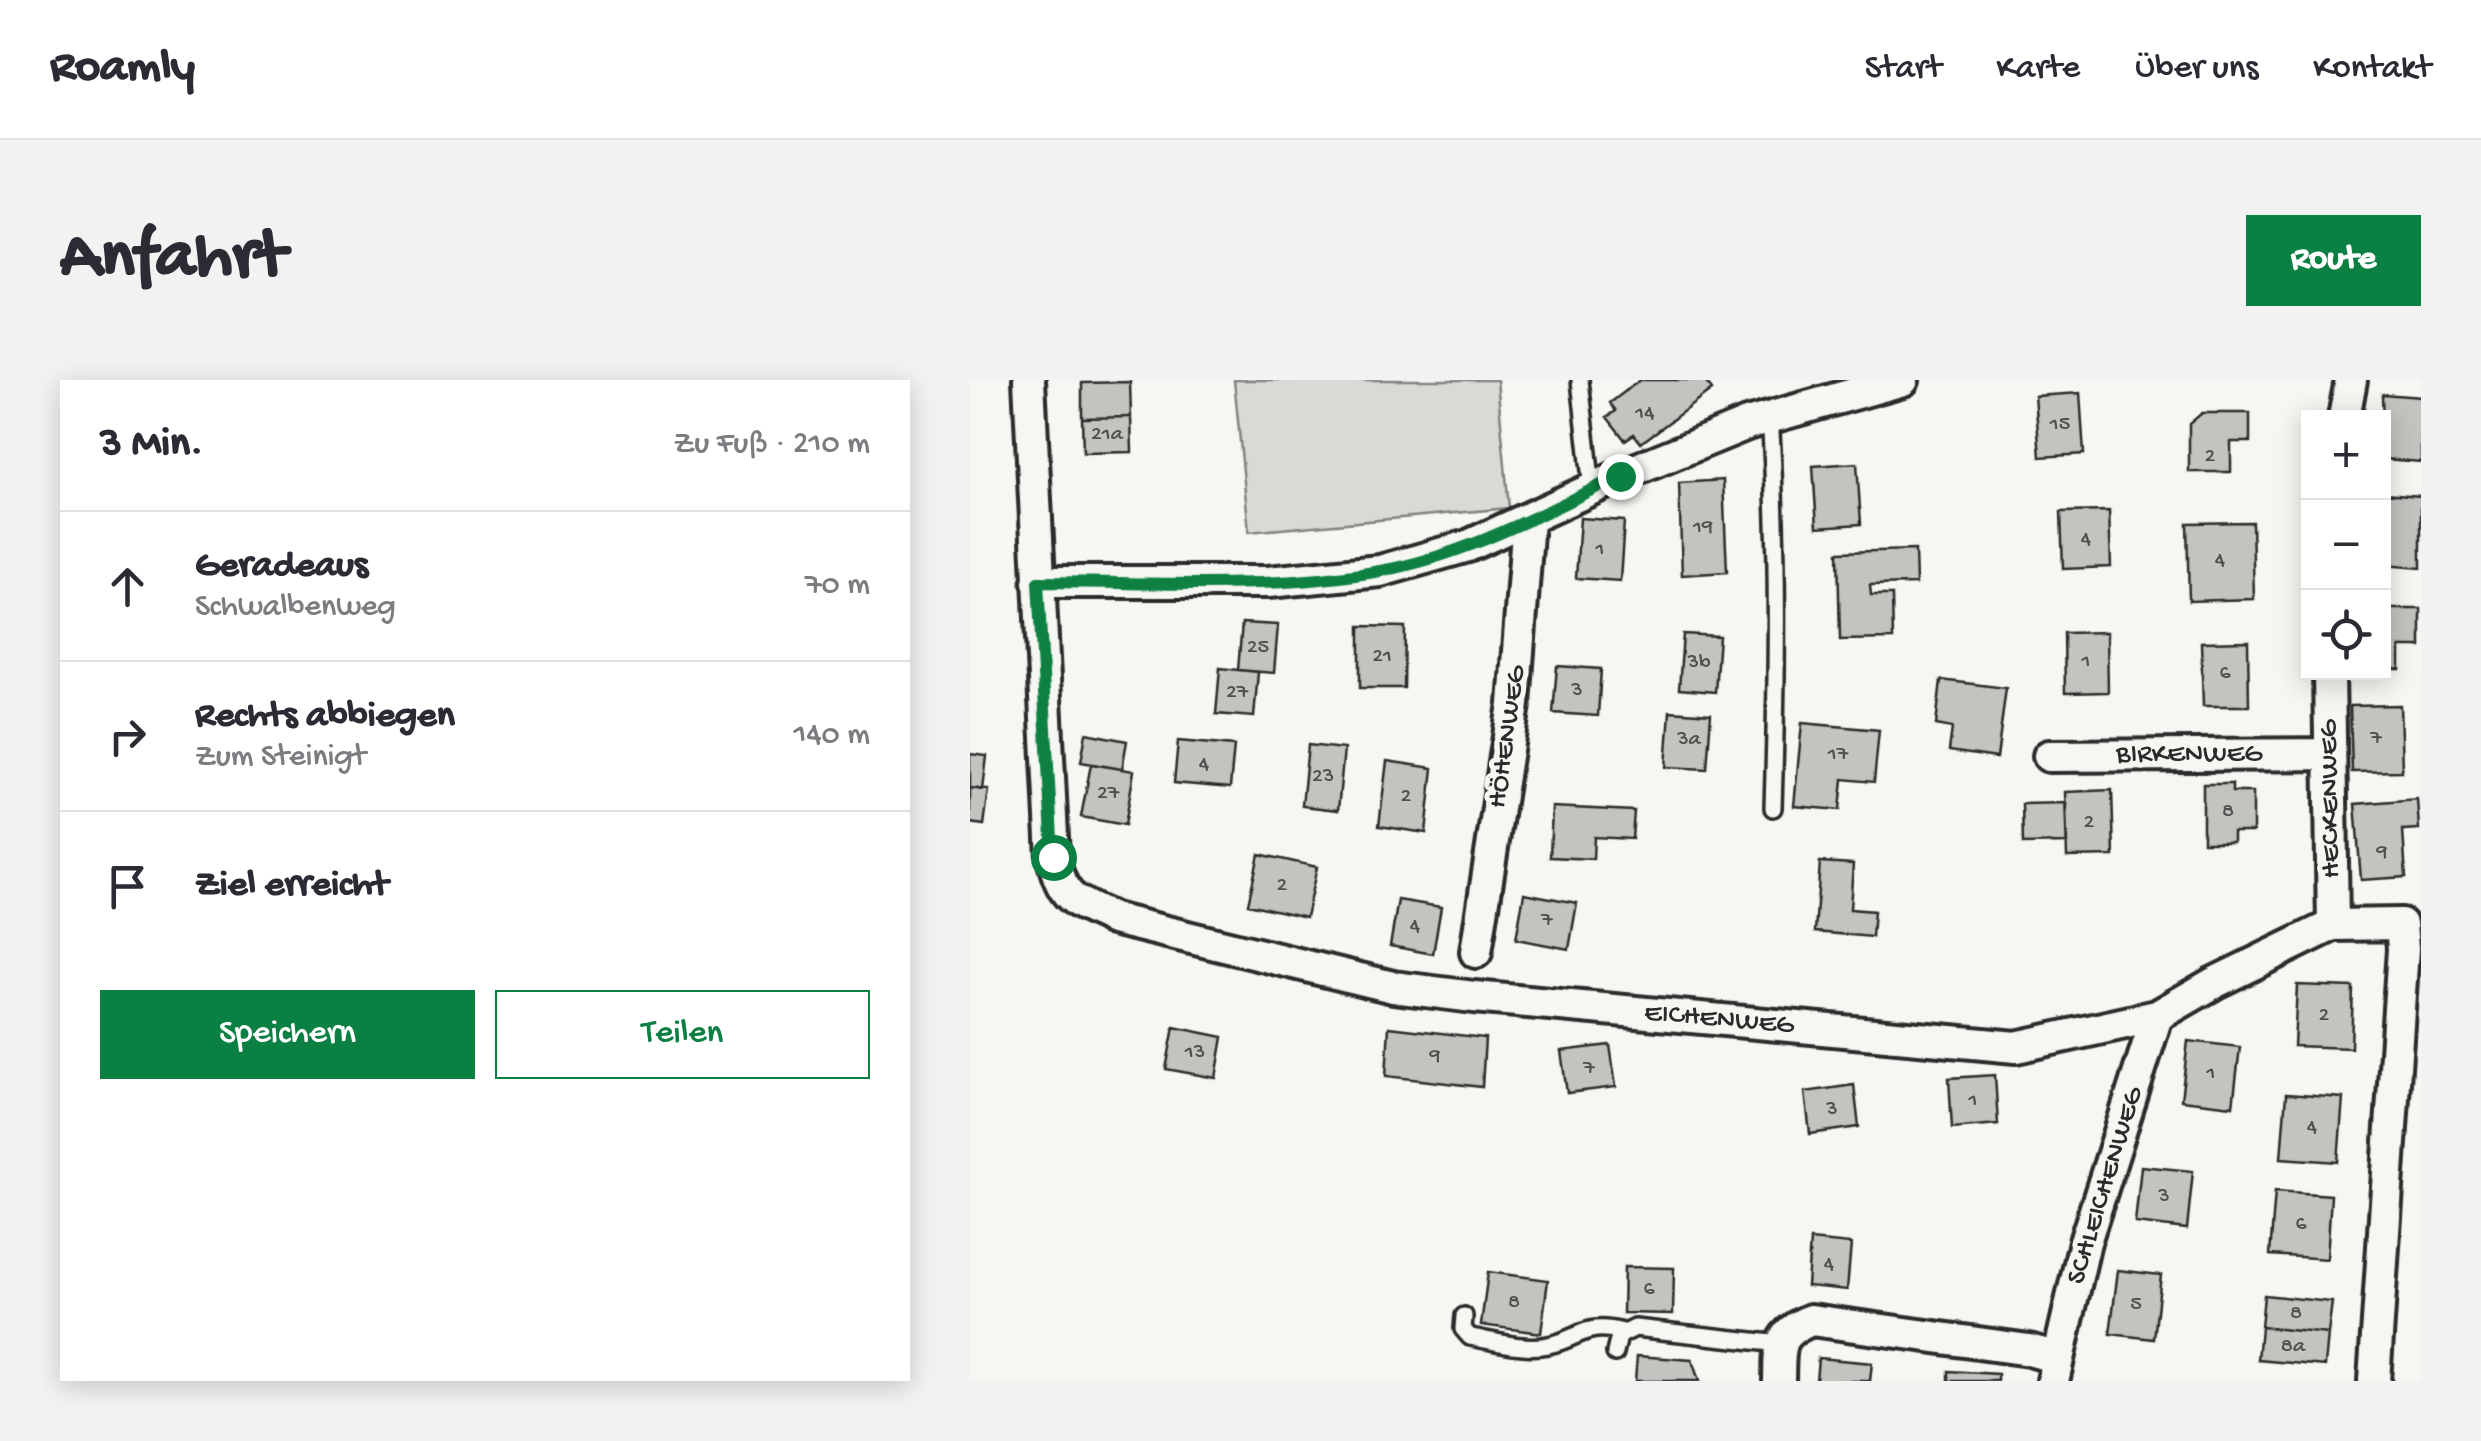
<!DOCTYPE html>
<html lang="de">
<head>
<meta charset="utf-8">
<style>
	body { margin:0; font-family:"Gochi Hand",sans-serif; background:#f2f2f3; color:#2b2b33 }
	.controls { position:absolute; right:30px; top:30px; display:grid; overflow:hidden; border-radius:0px; box-shadow:0 5px 25px #0003 }
	.controls button { width:90px; height:90px; display:grid; place-items:center; padding:0; border:0; border-bottom:2px solid #e1e1e2; background:#fff; color:#2b2b33; font:50px sans-serif }
	.stop { position:absolute; width:30px; height:30px; margin:-22px; border:8px solid #0b8043; border-radius:50%; background:#fff }
	.stop.end { background:#0b8043; border-color:#fff; box-shadow:0 2px 10px #0008 }
	.list { margin:0; padding:0; list-style:none }
	h2 { display:flex; justify-content:space-between; align-items:center; height:130px; margin:0; padding:0 40px; font-size:42px }
	h2 small { font-size:32px; font-weight:400; color:#7c7c81 }
	.list li { display:grid; grid-template-columns:65px 1fr auto; gap:30px; align-items:center; box-sizing:border-box; height:150px; padding:0 40px; border-top:2px solid #e1e1e2 }
	.list b { display:block; font-size:38px; white-space:nowrap }
	.list p { margin:0; font-size:32px; white-space:nowrap; color:#7c7c81 }
	.list em { font-size:32px; font-style:normal; color:#7c7c81 }
	.actions { display:flex; gap:20px; padding:30px 40px }
	.actions a { flex:1; padding:22px 0; border:2px solid #0b8043; border-radius:0px; text-align:center; font-size:35px; color:#0b8043 }
	.actions .main { background:#0b8043; color:#fff }
	.icon { flex:none; width:55px; height:55px; fill:none; stroke:currentColor; stroke-width:2; stroke-linecap:round; stroke-linejoin:round }
	.map { position:relative; flex:none; width:1451px; height:1001px; overflow:hidden; border-radius:0px }
	header { display:flex; align-items:center; gap:60px; box-sizing:border-box; height:140px; padding:0 50px; background:#fff; border-bottom:2px solid #e1e1e2 }
	header strong { font-size:48px }
	nav { display:flex; gap:55px; margin-inline-start:auto; font-size:35px }
	.intro { display:flex; align-items:center; justify-content:space-between; box-sizing:border-box; height:240px; padding:0 60px }
	h1 { margin:0; font-size:70px }
	.button { padding:25px 45px; border-radius:0px; background:#0b8043; color:#fff; font-size:35px; font-weight:700 }
	main { display:flex; gap:60px; padding:0 60px }
	aside { flex:1; background:#fff; border-radius:0px; box-shadow:0 5px 25px #0003 }
	.map>svg:first-child { display:block }
	.green { fill:#d9d9d5; stroke:#828280; stroke-width:2.5 }
	.building { fill:#c3c3c0; stroke:#2b2b2b; stroke-width:2.5 }
	.lines { fill:none; stroke-linecap:round; stroke-linejoin:round }
	.service-casing { stroke:#2b2b2b; stroke-width:22 }
	.minor-casing { stroke:#2b2b2b; stroke-width:38 }
	.service { stroke:#f6f6f2; stroke-width:15 }
	.minor { stroke:#f6f6f2; stroke-width:30 }
	.route { stroke:#0b8043; stroke-width:12 }
	.labels { text-anchor:middle; dominant-baseline:central; stroke-width:10; stroke-linejoin:round; paint-order:stroke }
	.number-label { font-size:22px; fill:#515150 }
	.street-label { font-size:28px; fill:#2b2b2b; stroke:#f6f6f2 }
</style>
</head>
<body>
<header>
<strong>Roamly</strong>
<nav><a>Start</a><a>Karte</a><a>Über uns</a><a>Kontakt</a></nav>
</header>
<div class="intro"><h1>Anfahrt</h1><a class="button">Route</a></div>
<main>
<aside>
<h2>3 Min.<small>Zu Fuß · 210 m</small></h2>
<ul class="list">
<li><svg class="icon" aria-label="ahead" viewBox="0 0 24 24"><path d="M12 20V5M6 11l6-6 6 6"/></svg><div><b>Geradeaus</b><p>Schwalbenweg</p></div><em>70 m</em></li>
<li><svg class="icon" aria-label="right" viewBox="0 0 24 24"><path d="M7 20v-9h11M14 6l5 5-5 5"/></svg><div><b>Rechts abbiegen</b><p>Zum Steinigt</p></div><em>140 m</em></li>
<li><svg class="icon" aria-label="arrive" viewBox="0 0 24 24"><path d="M6 21V4h12l-3 4 3 4H6"/></svg><div><b>Ziel erreicht</b></div></li>
</ul>
<div class="actions"><a class="main">Speichern</a><a>Teilen</a></div>
</aside>
<div class="map">
<svg width="1451" height="1001" viewBox="0 0 1451 1001">
	<rect width="100%" height="100%" fill="#f6f6f2"/>
	<filter id="ink" filterUnits="userSpaceOnUse"><feTurbulence type="fractalNoise" baseFrequency=".01" numOctaves="2"/><feDisplacementMap in="SourceGraphic" scale="20" xChannelSelector="R" yChannelSelector="G"/><feConvolveMatrix kernelMatrix="1 2 1 2 8 2 1 2 1" color-interpolation-filters="sRGB"/></filter>
	<g filter="url(#ink)">
		<path class="green" d="M264,0H527L539,128L279,152Z"/>
		<path class="building" d="M670,0H734L742,10L671,63L664,54L655,60L637,37L646,31L640,23Z
			M160,2L161,37L112,38V3Z
			M1110,13L1114,74L1070,77L1065,16Z
			M1412,14L1451,17V82L1414,79Z
			M1232,33H1280V62H1261V92H1219V44Z
			M161,37L162,72L113,73L112,38Z
			M887,83L891,144L847,147L843,86Z
			M753,100L757,192L712,195L709,103Z
			M1414,113L1451,116V188L1414,185Z
			M1139,131L1141,187L1093,189L1091,132Z
			M610,138L654,141L650,201L606,198Z
			M1282,142L1284,219L1219,221L1217,143Z
			M945,170L946,204L900,205L901,215H922L923,259L870,260L868,172Z
			M1414,229H1451V267H1430V289H1414Z
			M272,243L308,245L304,293L268,290Z
			M390,246L435,247L434,308H390Z
			M1137,252L1138,312L1095,313L1094,253Z
			M713,254L749,256L745,312L709,309Z
			M1278,261L1279,326H1233L1231,262Z
			M587,286L631,289L628,336L583,333Z
			M250,288L288,292L284,337L246,334Z
			M971,300L1036,308L1027,378L979,371L982,348L966,345Z
			M1430,325L1432,391L1382,392L1380,326Z
			M700,331L741,334L737,389L696,387Z
			M832,343L909,350L904,402L873,399L870,430L824,426Z
			M116,353L157,361L152,389L111,382Z
			M208,361L264,366L260,408L204,403Z
			M338,365L374,369L368,430L332,426Z
			M0,374L17,376L13,410L0,408Z
			M417,381L463,388L456,453L409,446Z
			M121,384L164,391L155,445L111,437Z
			M1233,404H1262V412H1283V452H1263V462H1233Z
			M0,408L19,410L14,445L0,443Z
			M1142,410L1144,476L1097,477L1095,412Z
			M1447,419L1449,449L1433,450L1436,497L1391,500L1385,424Z
			M1096,423L1097,463L1053,464L1052,424Z
			M582,427L664,431L662,459L624,457L623,479L580,477Z
			M289,474L347,487L336,537L278,524Z
			M850,482L883,484L880,529L904,531L902,557L845,552Z
			M554,513L607,523L599,569L546,559Z
			M428,520L471,527L463,574L420,566Z
			M1327,605L1383,607L1381,668L1324,666Z
			M204,647L253,657L246,698L196,689Z
			M419,647L515,658L512,707L416,696Z
			M1218,661L1270,667L1263,726L1211,720Z
			M640,665L646,707L597,713L591,671Z
			M1025,695L1028,744L982,748L979,698Z
			M884,705L889,747L840,754L835,712Z
			M1316,714L1373,718L1368,782L1311,778Z
			M1171,786L1223,791L1217,849L1165,843Z
			M1305,811L1361,815L1357,879L1300,875Z
			M840,860L881,864L877,910L837,906Z
			M654,887L704,888L703,934L653,933Z
			M1148,890L1191,895L1184,959L1140,954Z
			M518,892L578,900L571,953L511,945Z
			M1294,915L1362,922L1358,954L1291,947Z
			M1291,947L1358,954L1355,986L1288,980Z
			M667,976L722,980L729,1001H665Z
			M848,978L902,983L900,1001H846Z
			M979,991L1028,994V1001H979Z"/>
		<g class="lines">
			<g class="service-casing">
				<path id="service" d="M610,0L622,109
					M800,37C809,168 807,298 803,428
					M494,936L493,949L500,957C524,961 554,970 578,965C612,958 613,942 653,952
					M645,973L649,956L665,948L810,964"/>
			</g>
			<g class="minor-casing">
				<path id="minor" d="M59,0L83,477C92,521 105,521 143,539L423,607L504,617L1046,667L1187,636L1244,603L1363,545L1431,544L1433,569L1404,1001
					M1374,38L1381,0
					M68,202H298L410,191L498,166L650,96L777,44L933,0
					M1359,292L1363,545
					M1079,376L1360,374
					M506,572L544,324L558,140
					M809,1001C810,966 806,954 841,940L1059,970L1088,978
					M1083,1001L1115,862L1187,636"/>
			</g>
			<use href="#service" class="service"/>
			<use href="#minor" class="minor"/>
		</g>
	</g>
	<g class="lines" filter="url(#ink)">
		<path class="route" d="M83,477L68,202C180,202 299,211 410,191C495,176 573,133 650,96"/>
	</g>
	<g class="labels">
		<g class="number-label">
			<text x="675" y="34">14</text>
			<text x="1090" y="45">15</text>
			<text x="137" y="55">21a</text>
			<text x="1240" y="77">2</text>
			<text x="733" y="148">19</text>
			<text x="1116" y="160">4</text>
			<text x="630" y="170">1</text>
			<text x="1250" y="181">4</text>
			<text x="288" y="268">25</text>
			<text x="412" y="277">21</text>
			<text x="1116" y="282">1</text>
			<text x="729" y="283">3b</text>
			<text x="1255" y="294">6</text>
			<text x="607" y="311">3</text>
			<text x="267" y="313">27</text>
			<text x="1406" y="359">7</text>
			<text x="719" y="360">3a</text>
			<text x="868" y="375">17</text>
			<text x="234" y="385">4</text>
			<text x="353" y="397">23</text>
			<text x="138" y="414">27</text>
			<text x="436" y="417">2</text>
			<text x="1258" y="432">8</text>
			<text x="1119" y="443">2</text>
			<text x="1412" y="473">9</text>
			<text x="312" y="506">2</text>
			<text x="577" y="541">7</text>
			<text x="445" y="547">4</text>
			<text x="1354" y="636">2</text>
			<text x="225" y="673">13</text>
			<text x="465" y="677">9</text>
			<text x="619" y="689">7</text>
			<text x="1241" y="694">1</text>
			<text x="1003" y="721">1</text>
			<text x="862" y="730">3</text>
			<text x="1342" y="748">4</text>
			<text x="1194" y="817">3</text>
			<text x="1331" y="845">6</text>
			<text x="859" y="885">4</text>
			<text x="679" y="910">6</text>
			<text x="544" y="923">8</text>
			<text x="1166" y="925">5</text>
			<text x="1326" y="934">8</text>
			<text x="1323" y="967">8a</text>
		</g>
		<g class="street-label">
			<text transform="translate(538 357) rotate(-82)">HÖHENWEG</text>
			<text x="1219" y="375">BIRKENWEG</text>
			<text transform="translate(1361 419) rotate(-91)">HECKENWEG</text>
			<text transform="translate(749 640) rotate(5)">EICHENWEG</text>
			<text transform="translate(1136 806) rotate(-73)">SCHLEICHENWEG</text>
		</g>
	</g>
</svg>
<div class="controls">
<button>+</button>
<button>−</button>
<button><svg class="icon" aria-label="locate" viewBox="0 0 24 24"><circle cx="12" cy="12" r="6"/><path d="M12 2v4M12 18v4M2 12h4M18 12h4"/></svg></button>
</div>
<div class="stop" style="left:83px;top:477px"></div>
<div class="stop end" style="left:650px;top:96px"></div>
</div>
</main>
</body>
</html>
